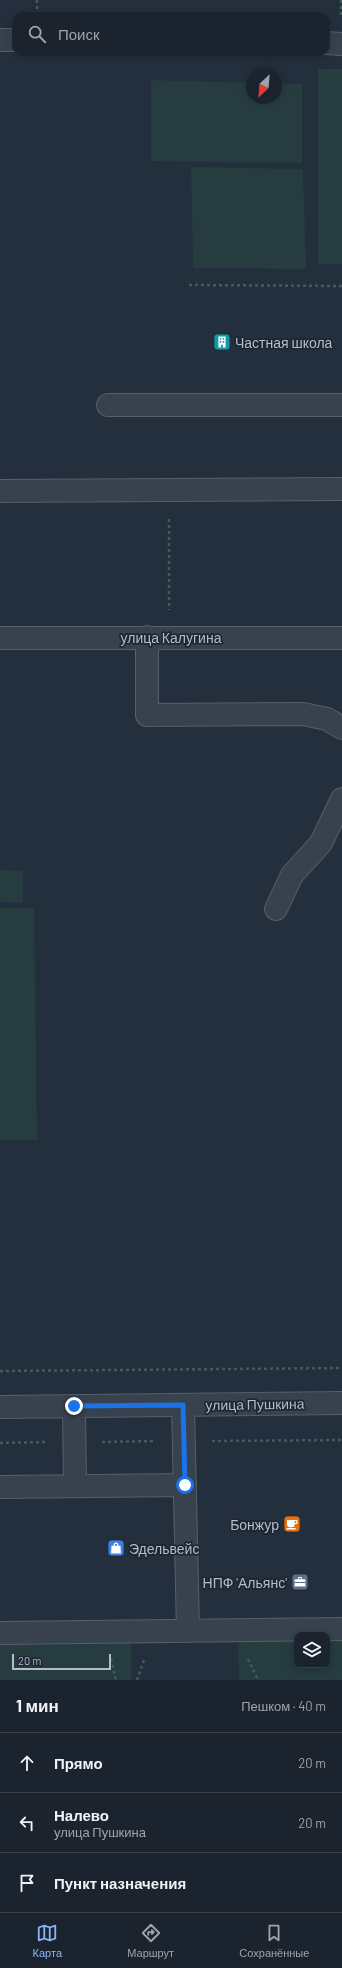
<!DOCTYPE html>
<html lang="ru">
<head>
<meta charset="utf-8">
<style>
	body { margin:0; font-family:Barlow,sans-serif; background:#242b36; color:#f1f3f6 }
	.controls { position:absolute; right:12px; bottom:12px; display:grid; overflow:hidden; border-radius:8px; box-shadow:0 2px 10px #0003 }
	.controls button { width:36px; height:36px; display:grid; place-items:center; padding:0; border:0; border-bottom:1px solid #39404a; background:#1b232e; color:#f1f3f6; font:20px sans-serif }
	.compass { position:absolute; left:246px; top:68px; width:36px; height:36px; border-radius:50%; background:#1b232e; box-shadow:0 2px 10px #0003; rotate:206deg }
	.scale { position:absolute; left:12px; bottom:10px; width:99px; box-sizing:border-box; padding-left:4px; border:2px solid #b4bcc9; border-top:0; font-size:11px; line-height:14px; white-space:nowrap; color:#b4bcc9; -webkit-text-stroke:3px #1d2633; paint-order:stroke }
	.stop { position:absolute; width:12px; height:12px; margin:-9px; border:3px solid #1a73e8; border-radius:50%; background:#fff }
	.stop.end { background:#1a73e8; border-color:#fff; box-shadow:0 1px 4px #0008 }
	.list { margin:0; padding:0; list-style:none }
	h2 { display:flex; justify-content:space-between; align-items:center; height:52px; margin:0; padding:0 16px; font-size:17px }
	h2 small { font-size:13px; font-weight:400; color:#a0a4aa }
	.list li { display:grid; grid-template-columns:26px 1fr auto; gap:12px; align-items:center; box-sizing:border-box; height:60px; padding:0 16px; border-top:1px solid #39404a }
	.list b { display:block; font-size:15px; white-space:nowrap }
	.list p { margin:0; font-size:13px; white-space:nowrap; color:#a0a4aa }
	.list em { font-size:13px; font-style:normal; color:#a0a4aa }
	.icon { flex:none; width:22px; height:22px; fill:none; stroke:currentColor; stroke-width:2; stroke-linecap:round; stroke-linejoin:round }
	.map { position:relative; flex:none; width:342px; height:1680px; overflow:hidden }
	.search { position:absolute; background:#1b232e; box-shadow:0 2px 10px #0003; left:12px; right:12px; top:12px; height:44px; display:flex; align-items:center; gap:10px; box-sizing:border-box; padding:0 14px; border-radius:12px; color:#a0a4aa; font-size:15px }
	.sheet { height:232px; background:#1b232e }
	nav { display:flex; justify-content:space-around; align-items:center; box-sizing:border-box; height:56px; border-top:1px solid #39404a; background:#1b232e; font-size:11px; color:#a0a4aa }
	nav a { display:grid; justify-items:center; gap:2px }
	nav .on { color:#8ab4f8 }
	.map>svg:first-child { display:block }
	.green { fill:#263c3f; fill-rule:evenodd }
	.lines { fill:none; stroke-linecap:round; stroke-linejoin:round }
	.minor-casing { stroke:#565f6c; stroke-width:24 }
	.path { stroke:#44595c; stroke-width:2.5; stroke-dasharray:3 3; stroke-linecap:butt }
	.minor { stroke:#38414e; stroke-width:22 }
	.route { stroke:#1a73e8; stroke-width:5 }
	.labels { text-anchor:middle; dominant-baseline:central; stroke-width:3.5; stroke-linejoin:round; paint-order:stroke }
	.poi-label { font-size:14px; fill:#b4bcc9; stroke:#1d2633; text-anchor:start }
	.street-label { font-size:14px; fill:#b4bcc9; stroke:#1d2633 }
</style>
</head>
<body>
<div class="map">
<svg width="342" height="1680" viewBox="0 0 342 1680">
	<rect width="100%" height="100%" fill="#242f3e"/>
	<path class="green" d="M318,69H342V264H318Z
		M151,80L252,83V98H276V83L302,84V163L151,161Z
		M191,167L303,169L306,269L193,268Z
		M0,870L23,871V903L0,902Z
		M0,908H34L37,1140H0Z
		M342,1633V1680H239L238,1634ZM297,1635H327V1665H297Z
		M131,1638V1680H0V1639Z"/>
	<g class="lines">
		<g class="minor-casing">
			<path id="minor" d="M0,40H16
				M326,43L342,44
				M108,405H342
				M0,491L342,489
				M147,637V715L303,714L327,719L342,728
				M0,638H342
				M276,909L292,875L321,843L342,799
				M183,1405L188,1631
				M74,1406L75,1486
				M0,1407L342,1403
				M0,1487L185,1485
				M0,1633L342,1629"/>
		</g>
		<path class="path" d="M37,0V16
			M341,15V0
			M189,285L342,286
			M169,519V610
			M0,1371L342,1368
			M212,1441L342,1440
			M102,1442L155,1441
			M0,1443L45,1442
			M111,1659L116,1680
			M248,1659L258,1680
			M137,1680L144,1660"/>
		<use href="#minor" class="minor"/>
	</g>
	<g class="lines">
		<path class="route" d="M74,1406L183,1405L185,1485"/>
	</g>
	<defs>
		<g id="building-square" transform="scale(0.9)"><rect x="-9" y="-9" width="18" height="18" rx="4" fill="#0f9aa8" stroke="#1d2633"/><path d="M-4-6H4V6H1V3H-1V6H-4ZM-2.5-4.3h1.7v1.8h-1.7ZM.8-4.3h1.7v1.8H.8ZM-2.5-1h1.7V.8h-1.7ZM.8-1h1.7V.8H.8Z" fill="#fff"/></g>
		<g id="cafe-square" transform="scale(0.9)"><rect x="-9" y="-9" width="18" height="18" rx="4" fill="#e8710a" stroke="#1d2633"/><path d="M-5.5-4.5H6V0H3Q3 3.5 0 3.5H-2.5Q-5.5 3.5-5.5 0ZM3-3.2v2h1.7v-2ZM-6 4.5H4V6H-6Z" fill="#fff"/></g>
		<g id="shop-square" transform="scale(0.9)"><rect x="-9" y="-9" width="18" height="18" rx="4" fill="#3f7fe0" stroke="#1d2633"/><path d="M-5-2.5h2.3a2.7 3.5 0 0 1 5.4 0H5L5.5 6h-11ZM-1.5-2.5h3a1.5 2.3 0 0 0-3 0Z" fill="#fff"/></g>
		<g id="office-square" transform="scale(0.9)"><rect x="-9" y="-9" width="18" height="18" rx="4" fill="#5c6f8a" stroke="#1d2633"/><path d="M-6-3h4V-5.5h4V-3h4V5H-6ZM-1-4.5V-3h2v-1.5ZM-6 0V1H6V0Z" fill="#fff"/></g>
	</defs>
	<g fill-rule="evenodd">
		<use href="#building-square" x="222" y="342"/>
		<use href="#cafe-square" x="292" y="1524"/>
		<use href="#shop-square" x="116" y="1548"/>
		<use href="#office-square" x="300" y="1582"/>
	</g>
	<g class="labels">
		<g class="poi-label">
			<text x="235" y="342">Частная школа</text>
			<text x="279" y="1524" text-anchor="end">Бонжур</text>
			<text x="129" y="1548">Эдельвейс</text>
			<text x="287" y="1582" text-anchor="end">НПФ 'Альянс'</text>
		</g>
		<g class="street-label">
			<text x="171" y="637">улица Калугина</text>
			<text transform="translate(255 1404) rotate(-1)">улица Пушкина</text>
		</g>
	</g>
</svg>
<div class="controls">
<button><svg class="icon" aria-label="layers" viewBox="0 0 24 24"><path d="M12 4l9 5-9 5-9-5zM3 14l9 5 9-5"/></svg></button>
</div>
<svg class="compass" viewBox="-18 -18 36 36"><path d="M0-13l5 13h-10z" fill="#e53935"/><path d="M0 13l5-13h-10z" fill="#a0a4aa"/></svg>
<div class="scale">20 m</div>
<div class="stop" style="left:185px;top:1485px"></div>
<div class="stop end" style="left:74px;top:1406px"></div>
<div class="search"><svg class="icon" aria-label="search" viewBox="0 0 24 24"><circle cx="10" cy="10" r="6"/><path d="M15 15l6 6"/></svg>Поиск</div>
</div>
<section class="sheet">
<h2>1 мин<small>Пешком · 40 m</small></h2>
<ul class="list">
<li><svg class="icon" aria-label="ahead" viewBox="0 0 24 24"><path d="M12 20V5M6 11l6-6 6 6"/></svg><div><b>Прямо</b></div><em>20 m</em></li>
<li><svg class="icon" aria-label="left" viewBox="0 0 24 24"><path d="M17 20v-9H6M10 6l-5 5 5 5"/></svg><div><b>Налево</b><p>улица Пушкина</p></div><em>20 m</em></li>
<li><svg class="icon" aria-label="arrive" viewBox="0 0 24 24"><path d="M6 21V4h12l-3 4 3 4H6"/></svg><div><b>Пункт назначения</b></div></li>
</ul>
</section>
<nav>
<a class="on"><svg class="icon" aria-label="map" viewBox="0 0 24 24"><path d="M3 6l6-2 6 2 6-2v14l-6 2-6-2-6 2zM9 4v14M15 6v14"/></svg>Карта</a>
<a><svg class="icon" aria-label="directions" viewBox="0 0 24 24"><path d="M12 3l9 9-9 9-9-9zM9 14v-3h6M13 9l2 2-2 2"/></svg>Маршрут</a>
<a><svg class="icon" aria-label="saved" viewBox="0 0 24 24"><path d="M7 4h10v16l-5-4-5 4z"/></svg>Сохранённые</a>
</nav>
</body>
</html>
